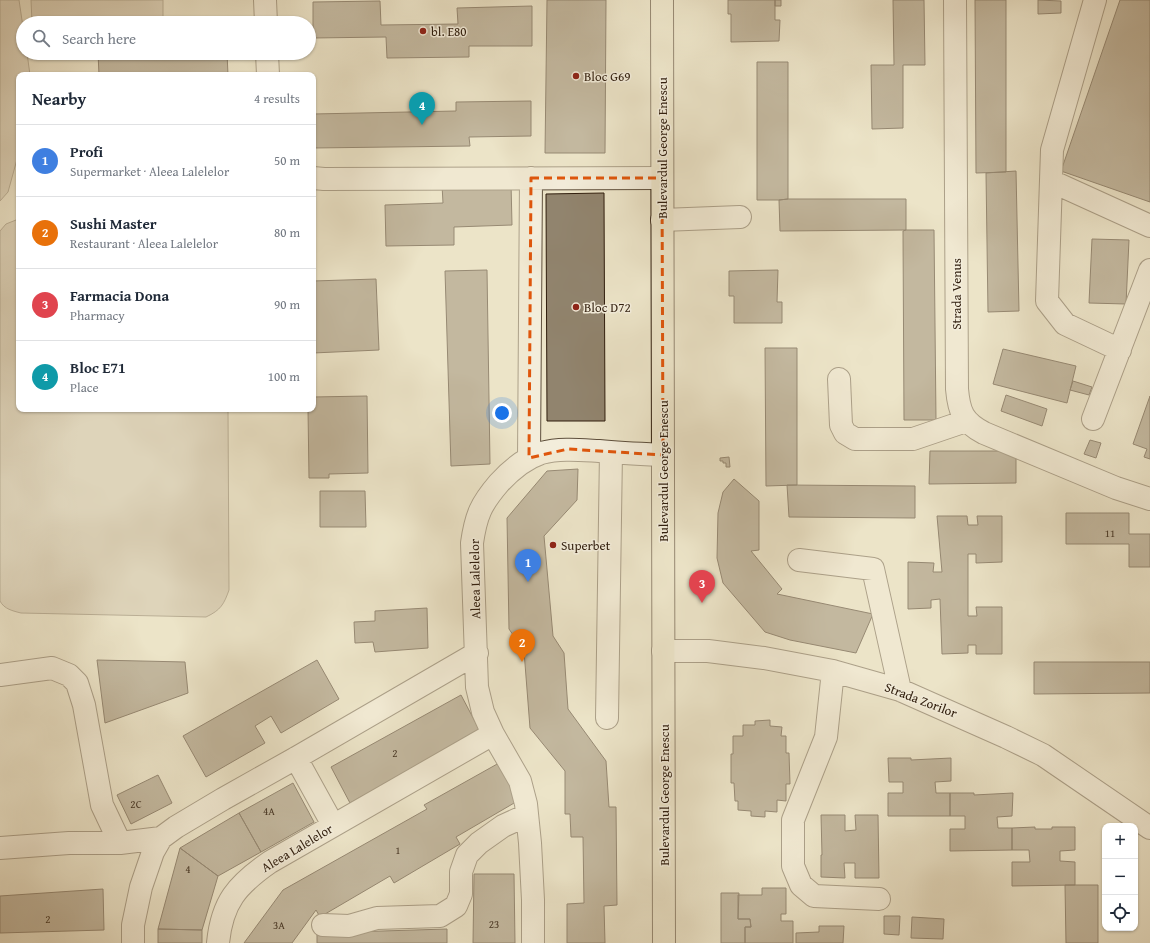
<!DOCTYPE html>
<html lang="en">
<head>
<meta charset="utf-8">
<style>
	body { margin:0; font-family:"Gentium Book Plus",serif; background:#f6f6f7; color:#1f2937 }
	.controls { position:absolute; right:12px; bottom:12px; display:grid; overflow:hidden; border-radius:8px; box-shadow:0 1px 3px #0004 }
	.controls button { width:36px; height:36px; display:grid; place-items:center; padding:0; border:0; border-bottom:1px solid #e0e1e3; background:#fff; color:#1f2937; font:20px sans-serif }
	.you { position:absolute; left:502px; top:413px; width:14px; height:14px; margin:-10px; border:3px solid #fff; border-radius:50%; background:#1a73e8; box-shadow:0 0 0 6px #1a73e833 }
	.badge { display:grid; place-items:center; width:26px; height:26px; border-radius:50%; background:#8f2418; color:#fff; font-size:13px; font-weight:700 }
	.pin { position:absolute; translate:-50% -33px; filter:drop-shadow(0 1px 2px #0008) }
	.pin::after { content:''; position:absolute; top:21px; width:14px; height:12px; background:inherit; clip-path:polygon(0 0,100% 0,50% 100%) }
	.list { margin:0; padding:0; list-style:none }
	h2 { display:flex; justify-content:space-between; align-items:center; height:52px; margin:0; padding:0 16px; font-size:17px }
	h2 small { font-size:13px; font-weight:400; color:#747a83 }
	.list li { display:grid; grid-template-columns:26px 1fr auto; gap:12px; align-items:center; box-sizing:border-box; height:72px; padding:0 16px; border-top:1px solid #e0e1e3 }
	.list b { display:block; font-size:15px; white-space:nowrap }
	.list p { margin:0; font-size:13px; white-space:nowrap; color:#747a83 }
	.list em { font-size:13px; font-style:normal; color:#747a83 }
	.icon { flex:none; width:22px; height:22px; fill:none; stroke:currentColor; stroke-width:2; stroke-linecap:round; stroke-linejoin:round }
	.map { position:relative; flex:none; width:1150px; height:943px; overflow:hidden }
	.search { position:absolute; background:#fff; box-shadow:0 1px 3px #0004; left:16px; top:16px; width:300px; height:44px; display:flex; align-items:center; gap:10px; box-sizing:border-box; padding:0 14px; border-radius:22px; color:#747a83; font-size:15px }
	.panel { position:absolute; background:#fff; box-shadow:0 1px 3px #0004; left:16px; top:72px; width:300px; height:340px; border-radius:8px }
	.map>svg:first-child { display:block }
	.green { fill:#ccc2a8; stroke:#7e705a }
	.building { fill:#91846e; stroke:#2f1d0d }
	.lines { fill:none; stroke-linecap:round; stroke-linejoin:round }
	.minor-casing { stroke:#5e4f3c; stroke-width:24 }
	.major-casing { stroke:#2f1d0d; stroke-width:24 }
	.minor { stroke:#f3eddb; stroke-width:22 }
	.major { stroke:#ece4c8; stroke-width:22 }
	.marked { fill:none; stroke:#df560c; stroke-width:3; stroke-dasharray:8 5; stroke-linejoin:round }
	.poi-dot { fill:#8f2418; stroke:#f3eddb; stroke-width:1.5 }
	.labels { text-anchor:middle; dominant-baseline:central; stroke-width:3; stroke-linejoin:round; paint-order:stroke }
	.number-label { font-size:11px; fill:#483725 }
	.poi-label { font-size:13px; fill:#2f1d0d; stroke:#f3eddb; text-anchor:start }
	.street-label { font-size:13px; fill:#2f1d0d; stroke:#f3eddb }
</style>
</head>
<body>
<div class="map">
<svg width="1150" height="943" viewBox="0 0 1150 943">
	<rect width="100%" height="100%" fill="#ece4c8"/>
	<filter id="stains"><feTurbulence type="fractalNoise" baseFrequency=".005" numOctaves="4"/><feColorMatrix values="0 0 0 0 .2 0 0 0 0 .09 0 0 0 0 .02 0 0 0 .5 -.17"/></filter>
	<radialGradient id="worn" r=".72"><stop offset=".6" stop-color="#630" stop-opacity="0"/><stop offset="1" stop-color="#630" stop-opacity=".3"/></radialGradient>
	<path class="green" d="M0,0H19L23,27V53H27L30,75H19V152L8,192L0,201Z
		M31,0H163V23H32Z
		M16,220H19V409H228L229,590C224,604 221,610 206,617L21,613C13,611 4,609 0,601V231L6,224Z"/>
	<path class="building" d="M547,0H606L605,153H545Z
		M728,0H775V20H780L779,41L731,42V14H728Z
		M775,0H781V6H775Z
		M893,0H924L925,65H903V128L872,129L871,65H894Z
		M975,0H1006V172L976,173Z
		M1038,0L1061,1V13L1038,14Z
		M1120,0H1150V202L1061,171Z
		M380,1L381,25L458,24L457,8L532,6V46H469V57L387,58L386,37L313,38V2Z
		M98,53H227L228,75H99Z
		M757,62H788V199L779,200H757Z
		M531,101V136L469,137L470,146L313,148V114L456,111V102Z
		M1016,171L1019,311L988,312L986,173Z
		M511,183L512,225L454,227V245L386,246L385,205L443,203L442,185Z
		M604,193L605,421H547L546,194Z
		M788,199H906V230L780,231L779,200Z
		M906,230H934L936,420H904L903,231Z
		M1092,239L1129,240L1126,304L1089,303Z
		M487,270L490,464L451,466L445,271Z
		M778,270L777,302H782V323H734V296H729V271Z
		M376,279L379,350L313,353V281Z
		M765,348H797V485L766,486Z
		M1003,349L1076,366L1067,403L993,384Z
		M1073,381L1092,387L1089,395L1070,390Z
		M1006,395L1047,409L1042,426L1001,411Z
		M367,396L368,473L329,474V478H309L308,409H313V397Z
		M1150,396V459L1144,457L1147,449L1133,444Z
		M1090,440L1101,443L1096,458L1084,454Z
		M930,451H1016V483L929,484Z
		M729,457L730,467H726V463H723V461H720V458Z
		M578,469L577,500L544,536L553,636L564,653L568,709L606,761L609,807H616L617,905L604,906L605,943H567V904L584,903L583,837H571L570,814H565V771L530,728L524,651L509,629L507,518L547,471Z
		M734,479L759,501V550L751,551L782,589L777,594L873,614L856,653L790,640L765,632L723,583L717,558L718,513L723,492Z
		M787,485L915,486V518L789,517Z
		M320,491H365L366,527H320Z
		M1066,513H1129V534H1150V567H1129V544H1066Z
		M937,516H967L968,525H978L977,516H1002V562L976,563V554H968V616H977L976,607H1002V654H976V645H968V653L942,654L940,599L931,600V608L908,609V562L934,563L933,572H942Z
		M427,608L428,648L375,652L373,642L355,643L354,622L375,621V611Z
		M97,660L185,662L188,693L105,723Z
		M317,660L339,699L281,733L271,716L255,726L265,743L206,777L183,736Z
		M1034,662H1150V693L1034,694Z
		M461,695L480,731L350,803L331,767Z
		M770,720V726L782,727L781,736H786V753H789L790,784H786V801L777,800V812L765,811V817L751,816V811L738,810V801H735L734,783H731V754H733V736H743V725H755V721Z
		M888,758H911V760L951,758V781L935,782L936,793H950V816H888V793H903V782H889Z
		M499,763L521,799L456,837L460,844L394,883L390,876L320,917L316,910L292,943H244L283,890L427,809L424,805Z
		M158,775L172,803L131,824L117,795Z
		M293,783L314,822L261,852L239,813Z
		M950,793H974V795L1013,793L1012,816L997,817L998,828H1012V850L950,851V829H965V816H950Z
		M239,813L261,852L218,876L180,848Z
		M821,815H845V831L856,830L855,815H878L879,878H855V863H844L845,878L821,877V855H822Z
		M1035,827V829H1052V827H1075V850L1060,851V861L1075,862V885L1012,886V862H1030L1029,850H1012V828Z
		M180,848L218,876L202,930L158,929Z
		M474,874H514L515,943H473Z
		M1065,885H1098V943H1066Z
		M762,888H786V914H781V921H793V943H745V927H751L750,919H738V895H762Z
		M103,889L104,930L0,933V896Z
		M721,893H739L738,919H750L751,927H745V943H721Z
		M884,916H900L899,935L884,934Z
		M912,917L944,919L943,939L911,938Z
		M819,926H844L843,943H796V933L819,932Z
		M158,929L202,930V943H158Z
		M447,929V943H317V933Z"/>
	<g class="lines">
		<g class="minor-casing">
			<path id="minor" d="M265,0L266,23
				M955,0L957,389C959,412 963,422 984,433L1116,488L1150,499
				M1095,0L1052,150L1047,301L1065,324L1120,350
				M267,53L268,75
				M313,178L324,179L662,178
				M1051,181L1150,226
				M662,220L740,217
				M839,379L841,425L845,433L855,439H913L966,421
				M1093,419L1150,270
				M529,458L531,178
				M799,560L873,569L900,690
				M663,651H708L764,658L833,671L900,690L1006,737L1043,755L1150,828
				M833,671L826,737L793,820V866L801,885L814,896L879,899
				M0,675L52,668L69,675L77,683L84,705L102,805L120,843
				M607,718L611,452
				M296,758L333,825
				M0,848L69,843H120L161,838
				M323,925L349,926L377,918L440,916L456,906L461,894V872L467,855L479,843L503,826L527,815
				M133,943V925L141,887L153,852L161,838L176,827L223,799L296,758L477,653
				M218,943C222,902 237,885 270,862L493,734
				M533,943V900L530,843L526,804L520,781L493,734L483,712L477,687L472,543C476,515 481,504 499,483C510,471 526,458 541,453C560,448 580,450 599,451C620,453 642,454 663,455"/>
		</g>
		<g class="major-casing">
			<path id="major" d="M662,0L664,943"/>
		</g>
		<use href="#minor" class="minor"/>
		<use href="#major" class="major"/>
	</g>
	<path d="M0 0H1150V943H0ZM531,178H662L663,455L568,449L529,458Z" fill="#ece4c8" fill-opacity=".55" fill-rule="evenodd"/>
	<path class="marked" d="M531,178H662L663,455L568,449L529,458Z"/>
	<g class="poi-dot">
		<circle cx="423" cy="31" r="4"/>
		<circle cx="576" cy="76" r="4"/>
		<circle cx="576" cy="307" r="4"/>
		<circle cx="553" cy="545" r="4"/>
	</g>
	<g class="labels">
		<g class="number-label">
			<text x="1110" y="533">11</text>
			<text x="395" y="753">2</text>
			<text x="136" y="804">2C</text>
			<text x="269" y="811">4A</text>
			<text x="398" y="850">1</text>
			<text x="188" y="869">4</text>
			<text x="48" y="919">2</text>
			<text x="494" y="924">23</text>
			<text x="279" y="925">3A</text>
		</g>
		<g class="poi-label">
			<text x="431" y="31">bl. E80</text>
			<text x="584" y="76">Bloc G69</text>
			<text x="584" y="307">Bloc D72</text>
			<text x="561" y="545">Superbet</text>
		</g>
		<g class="street-label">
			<text transform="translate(662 148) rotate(-90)">Bulevardul George Enescu</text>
			<text transform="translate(956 294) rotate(-90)">Strada Venus</text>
			<text transform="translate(663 471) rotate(-90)">Bulevardul George Enescu</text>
			<text transform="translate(475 579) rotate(-91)">Aleea Lalelelor</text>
			<text transform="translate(921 700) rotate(21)">Strada Zorilor</text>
			<text transform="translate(664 795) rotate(-90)">Bulevardul George Enescu</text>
			<text transform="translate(297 848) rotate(-31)">Aleea Lalelelor</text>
		</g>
	</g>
	<rect width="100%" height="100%" filter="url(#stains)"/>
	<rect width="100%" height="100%" fill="url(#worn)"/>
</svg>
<div class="controls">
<button>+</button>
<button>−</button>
<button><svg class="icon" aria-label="locate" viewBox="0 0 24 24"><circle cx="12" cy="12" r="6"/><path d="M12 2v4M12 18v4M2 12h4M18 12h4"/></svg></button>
</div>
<div class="you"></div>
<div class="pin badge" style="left:528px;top:582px;background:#3f7fe0">1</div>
<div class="pin badge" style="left:522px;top:662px;background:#e8710a">2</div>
<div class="pin badge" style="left:702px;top:603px;background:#e0444e">3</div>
<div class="pin badge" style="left:422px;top:125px;background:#0f9aa8">4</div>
<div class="search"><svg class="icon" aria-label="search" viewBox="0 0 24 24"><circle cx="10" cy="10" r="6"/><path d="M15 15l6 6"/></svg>Search here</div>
<section class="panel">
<h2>Nearby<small>4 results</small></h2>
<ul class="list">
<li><span class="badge" style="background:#3f7fe0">1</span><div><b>Profi</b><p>Supermarket · Aleea Lalelelor</p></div><em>50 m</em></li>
<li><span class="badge" style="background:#e8710a">2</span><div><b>Sushi Master</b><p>Restaurant · Aleea Lalelelor</p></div><em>80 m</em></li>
<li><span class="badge" style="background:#e0444e">3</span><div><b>Farmacia Dona</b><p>Pharmacy</p></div><em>90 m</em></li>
<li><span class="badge" style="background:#0f9aa8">4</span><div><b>Bloc E71</b><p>Place</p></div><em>100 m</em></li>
</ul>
</section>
</div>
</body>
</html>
